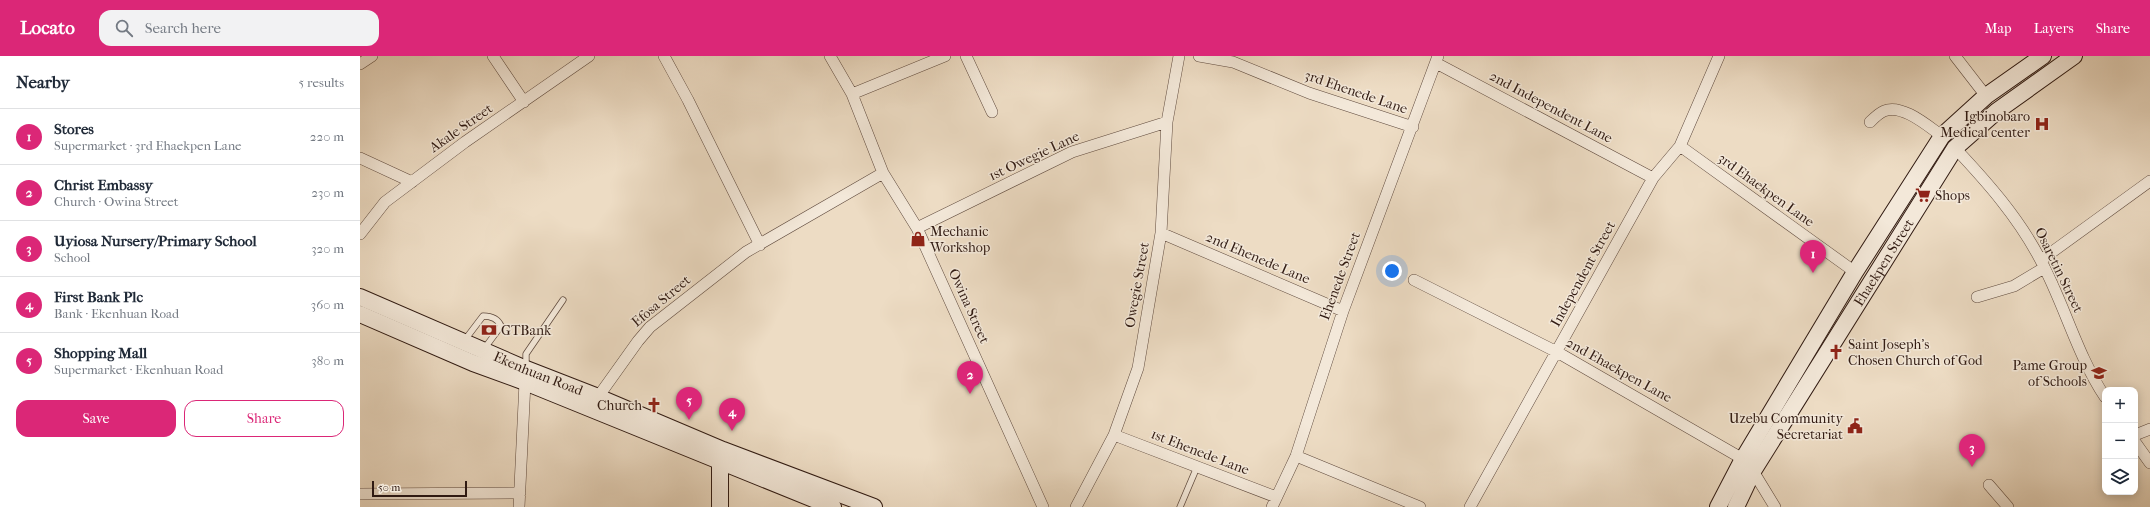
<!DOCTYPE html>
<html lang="en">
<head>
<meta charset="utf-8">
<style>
	body { margin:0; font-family:"IM FELL French Canon",serif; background:#f2f2f3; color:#1f2937 }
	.controls { position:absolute; right:12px; bottom:12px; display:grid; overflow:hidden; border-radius:8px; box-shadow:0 2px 10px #0003 }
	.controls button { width:36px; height:36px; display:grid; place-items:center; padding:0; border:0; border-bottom:1px solid #e0e1e3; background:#fff; color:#1f2937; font:20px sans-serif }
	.scale { position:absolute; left:12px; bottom:10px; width:95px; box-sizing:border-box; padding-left:4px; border:2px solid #301a12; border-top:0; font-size:11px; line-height:14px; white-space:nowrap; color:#301a12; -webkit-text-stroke:3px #f3e8d9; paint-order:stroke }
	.you { position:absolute; left:1032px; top:215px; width:14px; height:14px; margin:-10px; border:3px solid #fff; border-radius:50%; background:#1a73e8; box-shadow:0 0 0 6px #1a73e833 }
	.badge { display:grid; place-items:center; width:26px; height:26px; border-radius:50%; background:#db2777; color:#fff; font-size:13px; font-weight:700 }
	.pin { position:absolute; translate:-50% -33px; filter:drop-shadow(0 1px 2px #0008) }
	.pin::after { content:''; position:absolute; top:21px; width:14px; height:12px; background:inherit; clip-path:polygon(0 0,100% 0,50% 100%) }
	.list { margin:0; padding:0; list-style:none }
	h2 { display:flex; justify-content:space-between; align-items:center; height:52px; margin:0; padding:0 16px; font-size:17px }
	h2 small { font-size:13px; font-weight:400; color:#747a83 }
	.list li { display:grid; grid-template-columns:26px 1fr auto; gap:12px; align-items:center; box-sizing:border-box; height:56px; padding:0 16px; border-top:1px solid #e0e1e3 }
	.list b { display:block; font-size:15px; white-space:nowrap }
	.list p { margin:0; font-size:13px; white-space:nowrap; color:#747a83 }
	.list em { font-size:13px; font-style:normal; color:#747a83 }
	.actions { display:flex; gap:8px; padding:12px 16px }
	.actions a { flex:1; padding:9px 0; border:1px solid #db2777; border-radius:12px; text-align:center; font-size:14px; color:#db2777 }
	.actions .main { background:#db2777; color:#fff }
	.icon { flex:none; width:22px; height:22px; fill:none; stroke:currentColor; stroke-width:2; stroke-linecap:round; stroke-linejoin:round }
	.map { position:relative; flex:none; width:1790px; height:451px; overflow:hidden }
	header { display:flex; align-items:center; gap:24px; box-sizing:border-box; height:56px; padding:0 20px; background:#db2777; color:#fff }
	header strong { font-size:19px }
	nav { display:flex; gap:22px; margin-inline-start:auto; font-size:14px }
	.search { width:280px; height:36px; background:#f2f2f3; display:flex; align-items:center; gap:10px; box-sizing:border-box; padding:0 14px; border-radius:12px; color:#747a83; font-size:15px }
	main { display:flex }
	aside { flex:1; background:#fff }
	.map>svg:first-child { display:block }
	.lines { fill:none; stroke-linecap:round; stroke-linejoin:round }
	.lane-casing { stroke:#5f4a3e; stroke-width:7 }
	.street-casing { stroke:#5f4a3e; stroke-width:12 }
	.secondary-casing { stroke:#301a12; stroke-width:18 }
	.lane { stroke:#f3e8d9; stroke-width:5.5 }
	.street { stroke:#f3e8d9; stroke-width:11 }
	.secondary { stroke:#f3e8d9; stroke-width:16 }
	.labels { text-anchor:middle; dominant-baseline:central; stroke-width:3; stroke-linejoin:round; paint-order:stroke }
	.street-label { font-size:14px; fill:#301a12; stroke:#f3e8d9 }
	.poi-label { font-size:14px; fill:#301a12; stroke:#f3e8d9; text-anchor:end }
</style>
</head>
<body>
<header>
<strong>Locato</strong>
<div class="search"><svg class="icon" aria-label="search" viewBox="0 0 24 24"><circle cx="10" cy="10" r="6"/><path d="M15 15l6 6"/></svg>Search here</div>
<nav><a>Map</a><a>Layers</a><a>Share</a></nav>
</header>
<main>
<aside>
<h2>Nearby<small>5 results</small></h2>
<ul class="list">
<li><span class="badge">1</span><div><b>Stores</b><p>Supermarket · 3rd Ehaekpen Lane</p></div><em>220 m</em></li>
<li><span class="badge">2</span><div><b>Christ Embassy</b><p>Church · Owina Street</p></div><em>230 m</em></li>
<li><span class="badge">3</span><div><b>Uyiosa Nursery/Primary School</b><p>School</p></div><em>320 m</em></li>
<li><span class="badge">4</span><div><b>First Bank Plc</b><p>Bank · Ekenhuan Road</p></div><em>360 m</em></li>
<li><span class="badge">5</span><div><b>Shopping Mall</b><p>Supermarket · Ekenhuan Road</p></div><em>380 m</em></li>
</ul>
<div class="actions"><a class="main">Save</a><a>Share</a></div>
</aside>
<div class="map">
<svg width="1790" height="451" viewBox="0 0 1790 451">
	<rect width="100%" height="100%" fill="#eddcc4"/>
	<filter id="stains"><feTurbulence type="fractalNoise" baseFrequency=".005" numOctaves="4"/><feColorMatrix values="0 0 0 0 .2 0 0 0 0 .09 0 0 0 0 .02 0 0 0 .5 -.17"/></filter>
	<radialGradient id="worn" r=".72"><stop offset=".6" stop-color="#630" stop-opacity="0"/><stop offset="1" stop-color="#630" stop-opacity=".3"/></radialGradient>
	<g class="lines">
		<g class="lane-casing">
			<path id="lane" d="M104,285L123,260C131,260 138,263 141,270L124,293
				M166,311V298L203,244
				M820,451L837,411"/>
		</g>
		<g class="street-casing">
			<path id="street" d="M133,0L164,46
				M304,0L328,44L400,189
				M470,0L492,38L523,117L557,172L683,451
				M606,0L632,56
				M839,0L873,6L949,37L1053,71
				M1595,0L1626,40
				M1076,7L1293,122
				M0,8L12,0
				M492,38L585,0
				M1510,66C1514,62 1519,57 1524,55C1542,47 1569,71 1582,80
				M1320,90L1495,216
				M1595,92C1627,126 1658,161 1680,203C1704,247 1717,299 1745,341
				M0,102L52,126
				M557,172L712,96L807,66
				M801,177L983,255
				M0,178L25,146L105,86L229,0
				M1681,204L1790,125
				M1054,224L1197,296L1383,403
				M1617,241L1654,230L1684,212
				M238,341L278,285L290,271L386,196L523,117
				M754,379L916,441
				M1775,379L1790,373
				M1775,386L1790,407
				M936,400L1060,451
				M1393,415L1415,451
				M1629,429L1648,451
				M0,438L160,437
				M159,451L165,326
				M716,451L754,379L778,312L801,177L807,66L819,0
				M912,451L936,400L983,255L1078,0
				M1110,451L1293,122L1320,90L1359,0"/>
		</g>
		<g class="secondary-casing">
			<g id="secondary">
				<path id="s1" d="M0,241L166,313L238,341L363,394L514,451"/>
				<path d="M0,258L113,307L165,326L473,451"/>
				<path d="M360,396V451"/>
				<path d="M1358,451L1383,403L1495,216L1582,80L1626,40L1683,0"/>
				<path id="s2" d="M1376,451L1393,415L1595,92L1637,55L1714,0"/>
			</g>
		</g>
		<use href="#lane" class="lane"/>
		<use href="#street" class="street"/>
		<use href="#secondary" class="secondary"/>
	</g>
	<defs>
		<g id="hospital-bare" transform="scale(1.2)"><path d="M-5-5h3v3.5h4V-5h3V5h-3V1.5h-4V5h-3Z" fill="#8f2418" stroke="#f3e8d9" stroke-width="2.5" paint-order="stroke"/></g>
		<g id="supermarket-bare" transform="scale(1.2)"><path d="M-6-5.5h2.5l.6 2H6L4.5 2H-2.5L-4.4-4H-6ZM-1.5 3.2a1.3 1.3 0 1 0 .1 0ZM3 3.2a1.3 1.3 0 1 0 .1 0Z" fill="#8f2418" stroke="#f3e8d9" stroke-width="2.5" paint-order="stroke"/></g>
		<g id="shop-bare" transform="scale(1.2)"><path d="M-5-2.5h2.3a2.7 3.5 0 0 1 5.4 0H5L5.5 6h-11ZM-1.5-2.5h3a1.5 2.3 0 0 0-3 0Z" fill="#8f2418" stroke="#f3e8d9" stroke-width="2.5" paint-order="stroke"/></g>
		<g id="bank-bare" transform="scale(1.2)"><path d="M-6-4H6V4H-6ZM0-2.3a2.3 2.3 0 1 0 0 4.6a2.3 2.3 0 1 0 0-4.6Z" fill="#8f2418" stroke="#f3e8d9" stroke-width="2.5" paint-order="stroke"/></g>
		<g id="church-bare" transform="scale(1.2)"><path d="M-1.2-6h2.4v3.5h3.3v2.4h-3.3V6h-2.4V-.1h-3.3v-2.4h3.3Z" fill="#8f2418" stroke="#f3e8d9" stroke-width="2.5" paint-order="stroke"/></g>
		<g id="school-bare" transform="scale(1.2)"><path d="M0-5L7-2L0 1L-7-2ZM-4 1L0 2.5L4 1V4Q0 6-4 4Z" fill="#8f2418" stroke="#f3e8d9" stroke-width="2.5" paint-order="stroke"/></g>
		<g id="civic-bare" transform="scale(1.2)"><path d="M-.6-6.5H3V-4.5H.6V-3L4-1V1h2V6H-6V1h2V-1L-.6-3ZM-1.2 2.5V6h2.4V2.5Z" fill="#8f2418" stroke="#f3e8d9" stroke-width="2.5" paint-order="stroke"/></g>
	</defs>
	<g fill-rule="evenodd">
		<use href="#hospital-bare" x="1682" y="68"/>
		<use href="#supermarket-bare" x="1563" y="139"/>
		<use href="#shop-bare" x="558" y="183"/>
		<use href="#bank-bare" x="129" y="274"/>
		<use href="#church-bare" x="1476" y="296"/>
		<use href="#school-bare" x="1739" y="317"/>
		<use href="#church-bare" x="294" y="349"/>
		<use href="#civic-bare" x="1495" y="370"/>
	</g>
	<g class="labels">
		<g class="street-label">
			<text transform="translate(996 36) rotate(19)">3rd Ehenede Lane</text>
			<text transform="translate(1191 51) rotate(28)">2nd Independent Lane</text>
			<text transform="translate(101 72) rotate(-35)">Akale Street</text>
			<text transform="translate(674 100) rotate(-25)">1st Owegie Lane</text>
			<text transform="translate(1406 134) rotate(36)">3rd Ehaekpen Lane</text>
			<text transform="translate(898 202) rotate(23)">2nd Ehenede Lane</text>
			<text stroke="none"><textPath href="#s2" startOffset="286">Ehaekpen Street</textPath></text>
			<text transform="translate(1699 214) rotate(64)">Osaretin Street</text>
			<text transform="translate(1223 218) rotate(-61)">Independent Street</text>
			<text transform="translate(980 220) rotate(-70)">Ehenede Street</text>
			<text transform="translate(777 229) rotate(-80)">Owegie Street</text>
			<text transform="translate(301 245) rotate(-40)">Efosa Street</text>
			<text transform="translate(609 250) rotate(66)">Owina Street</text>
			<text transform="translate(1259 314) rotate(29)">2nd Ehaekpen Lane</text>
			<text stroke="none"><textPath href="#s1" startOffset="194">Ekenhuan Road</textPath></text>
			<text transform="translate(840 396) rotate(21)">1st Ehenede Lane</text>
		</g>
		<g class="poi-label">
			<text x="1670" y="60">Igbinobaro<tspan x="1670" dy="16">Medical center</tspan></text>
			<text x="1575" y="139" text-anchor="start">Shops</text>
			<text x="570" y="175" text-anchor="start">Mechanic<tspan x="570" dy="16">Workshop</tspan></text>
			<text x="141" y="274" text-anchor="start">GTBank</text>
			<text x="1488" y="288" text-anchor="start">Saint Joseph's<tspan x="1488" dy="16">Chosen Church of God</tspan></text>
			<text x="1727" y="309">Pame Group<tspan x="1727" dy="16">of Schools</tspan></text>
			<text x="282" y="349">Church</text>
			<text x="1483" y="362">Uzebu Community<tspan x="1483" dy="16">Secretariat</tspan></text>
		</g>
	</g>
	<rect width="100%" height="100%" filter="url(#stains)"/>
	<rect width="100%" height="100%" fill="url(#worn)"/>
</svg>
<div class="controls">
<button>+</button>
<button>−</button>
<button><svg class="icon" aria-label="layers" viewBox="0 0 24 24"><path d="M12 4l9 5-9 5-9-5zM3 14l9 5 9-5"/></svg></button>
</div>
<div class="scale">50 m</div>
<div class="you"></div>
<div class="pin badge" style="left:1453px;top:217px">1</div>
<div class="pin badge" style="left:610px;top:338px">2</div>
<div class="pin badge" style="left:1612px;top:411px">3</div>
<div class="pin badge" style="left:372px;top:375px">4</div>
<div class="pin badge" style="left:329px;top:364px">5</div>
</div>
</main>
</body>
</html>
